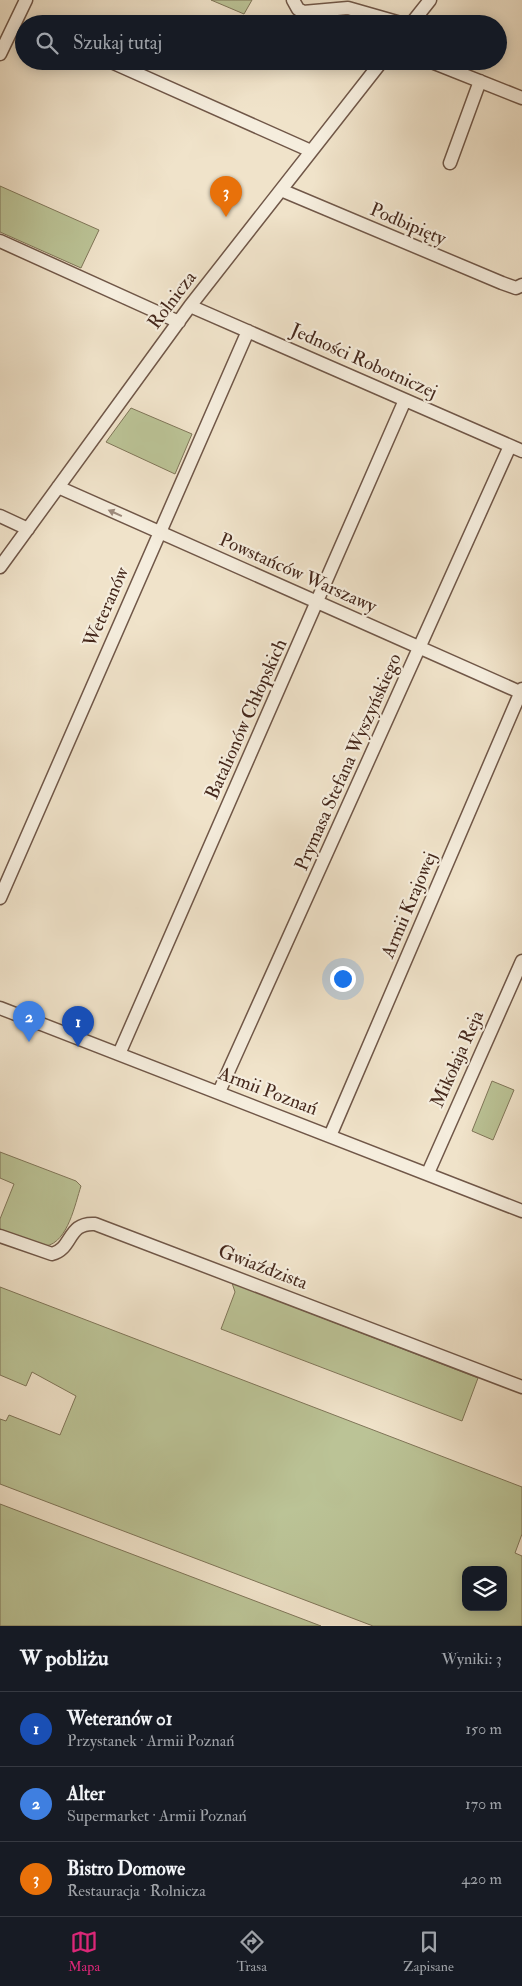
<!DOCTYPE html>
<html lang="pl">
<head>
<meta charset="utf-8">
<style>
	body { margin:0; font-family:"IM FELL Double Pica",serif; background:#242831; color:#f1f3f6 }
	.controls { position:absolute; right:15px; bottom:15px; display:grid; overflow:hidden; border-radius:10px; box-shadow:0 2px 12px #0003 }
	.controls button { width:45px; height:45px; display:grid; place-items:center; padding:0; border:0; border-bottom:1px solid #363941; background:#171b24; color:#f1f3f6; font:25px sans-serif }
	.you { position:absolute; left:342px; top:978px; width:18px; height:18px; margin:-12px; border:4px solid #fff; border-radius:50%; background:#1a73e8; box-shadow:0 0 0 8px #1a73e833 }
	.badge { display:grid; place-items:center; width:32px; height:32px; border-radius:50%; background:#db2777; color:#fff; font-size:16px; font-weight:700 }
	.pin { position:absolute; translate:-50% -41px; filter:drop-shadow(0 1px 2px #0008) }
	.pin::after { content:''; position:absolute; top:26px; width:18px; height:15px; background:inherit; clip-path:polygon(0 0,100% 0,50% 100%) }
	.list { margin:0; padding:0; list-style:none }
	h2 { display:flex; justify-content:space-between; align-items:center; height:65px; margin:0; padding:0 20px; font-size:21px }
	h2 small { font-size:16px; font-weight:400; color:#9ea1a6 }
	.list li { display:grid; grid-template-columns:32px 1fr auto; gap:15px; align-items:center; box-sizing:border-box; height:75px; padding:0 20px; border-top:1px solid #363941 }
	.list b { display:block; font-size:19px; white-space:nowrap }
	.list p { margin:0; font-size:16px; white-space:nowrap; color:#9ea1a6 }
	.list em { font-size:16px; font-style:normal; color:#9ea1a6 }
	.icon { flex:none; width:28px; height:28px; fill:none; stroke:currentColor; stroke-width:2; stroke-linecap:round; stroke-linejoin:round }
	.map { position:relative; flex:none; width:522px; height:1626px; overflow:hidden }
	.search { position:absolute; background:#171b24; box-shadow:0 2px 12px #0003; left:15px; right:15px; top:15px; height:55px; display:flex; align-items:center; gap:12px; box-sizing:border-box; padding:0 18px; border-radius:28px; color:#9ea1a6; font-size:19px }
	.sheet { height:290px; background:#171b24 }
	nav { display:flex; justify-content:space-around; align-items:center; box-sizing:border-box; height:70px; border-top:1px solid #363941; background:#171b24; font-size:14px; color:#9ea1a6 }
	nav a { display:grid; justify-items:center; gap:2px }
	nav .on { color:#db2777 }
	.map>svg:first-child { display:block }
	.green { fill:#bbc396; stroke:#807659; fill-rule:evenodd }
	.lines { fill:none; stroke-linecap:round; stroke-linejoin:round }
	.minor-casing { stroke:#705748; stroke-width:15 }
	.minor { stroke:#f5eddd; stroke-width:12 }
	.oneway { fill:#9d8a7c }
	.labels { text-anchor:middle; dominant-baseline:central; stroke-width:4.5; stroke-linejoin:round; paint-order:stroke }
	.street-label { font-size:19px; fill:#45281c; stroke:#f5eddd }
</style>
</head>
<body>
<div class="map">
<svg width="522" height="1626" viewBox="0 0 522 1626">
	<rect width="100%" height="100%" fill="#f0e3ca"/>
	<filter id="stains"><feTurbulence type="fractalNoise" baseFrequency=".004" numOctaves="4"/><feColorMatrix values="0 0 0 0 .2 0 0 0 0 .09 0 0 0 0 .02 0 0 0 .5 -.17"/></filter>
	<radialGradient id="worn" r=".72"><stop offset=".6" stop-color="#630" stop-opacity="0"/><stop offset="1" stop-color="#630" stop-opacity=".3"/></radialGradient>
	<path class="green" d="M211,0H252L244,14Z
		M0,186L99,230L81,268L0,232Z
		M131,408L192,434L175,474L106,442Z
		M492,1081L514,1090L493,1140L472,1131Z
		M0,1152L76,1181L81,1186C75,1204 68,1242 46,1246L0,1229V1219L14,1184L0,1178Z
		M232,1283L478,1378L462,1421L221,1329L235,1292Z
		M0,1287L522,1487V1534L515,1553L522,1556V1626H373L0,1484V1419L6,1421L9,1415L60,1435L76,1396L32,1372L26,1386L0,1375ZM466,1570H503V1607H466Z
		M0,1504L321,1626H0Z"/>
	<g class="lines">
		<g class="minor-casing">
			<path id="minor" d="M293,0L298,9L303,12L348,8L404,24
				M411,24L430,0
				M0,54L26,0
				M109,61L311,151
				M429,61L522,98
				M450,163L480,81
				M281,190L502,283L516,288L522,285
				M0,241L179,322
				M190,306L522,451
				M58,487L522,693
				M0,516L28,529
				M0,567L190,306L382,61
				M0,898L248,331
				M0,1008L522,1211
				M119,1054L405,400
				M219,1092L510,446
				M330,1136L522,689
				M428,1173L522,961
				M0,1236L52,1254C73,1249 67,1222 95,1224L522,1387"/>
		</g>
		<use href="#minor" class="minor"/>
	</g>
	<defs><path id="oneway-solid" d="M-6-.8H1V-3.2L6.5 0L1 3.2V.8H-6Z" transform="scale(1.25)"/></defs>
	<use class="oneway" href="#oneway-solid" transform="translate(115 513) rotate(-156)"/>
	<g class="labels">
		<g class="street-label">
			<text transform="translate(408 224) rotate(23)">Podbipięty</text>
			<text transform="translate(172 300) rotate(-53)">Rolnicza</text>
			<text transform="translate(364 361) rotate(24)">Jedności Robotniczej</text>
			<text transform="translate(298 573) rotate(24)">Powstańców Warszawy</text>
			<text transform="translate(106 607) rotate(-66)">Weteranów</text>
			<text transform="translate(246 719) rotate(-66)">Batalionów Chłopskich</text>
			<text transform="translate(348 762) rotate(-66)">Prymasa Stefana Wyszyńskiego</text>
			<text transform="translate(409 905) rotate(-67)">Armii Krajowej</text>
			<text transform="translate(457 1059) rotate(-66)">Mikołaja Reja</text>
			<text transform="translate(268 1091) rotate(21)">Armii Poznań</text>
			<text transform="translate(263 1267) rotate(21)">Gwiaździsta</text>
		</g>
	</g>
	<rect width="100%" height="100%" filter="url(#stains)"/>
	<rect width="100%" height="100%" fill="url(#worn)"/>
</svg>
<div class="controls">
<button><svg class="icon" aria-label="layers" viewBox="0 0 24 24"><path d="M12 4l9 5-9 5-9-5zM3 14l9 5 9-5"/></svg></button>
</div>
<div class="you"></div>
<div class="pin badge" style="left:78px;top:1047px;background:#1a4fb4">1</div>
<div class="pin badge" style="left:29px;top:1042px;background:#3f7fe0">2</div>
<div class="pin badge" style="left:226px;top:217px;background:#e8710a">3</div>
<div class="search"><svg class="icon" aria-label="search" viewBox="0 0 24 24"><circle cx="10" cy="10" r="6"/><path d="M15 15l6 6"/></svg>Szukaj tutaj</div>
</div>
<section class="sheet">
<h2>W pobliżu<small>Wyniki: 3</small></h2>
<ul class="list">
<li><span class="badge" style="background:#1a4fb4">1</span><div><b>Weteranów 01</b><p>Przystanek · Armii Poznań</p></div><em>150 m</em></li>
<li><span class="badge" style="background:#3f7fe0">2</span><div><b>Alter</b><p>Supermarket · Armii Poznań</p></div><em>170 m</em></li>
<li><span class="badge" style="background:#e8710a">3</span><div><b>Bistro Domowe</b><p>Restauracja · Rolnicza</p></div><em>420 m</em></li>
</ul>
</section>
<nav>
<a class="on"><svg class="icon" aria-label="map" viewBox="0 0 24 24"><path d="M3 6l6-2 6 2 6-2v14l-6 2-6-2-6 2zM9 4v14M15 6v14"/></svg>Mapa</a>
<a><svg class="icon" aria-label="directions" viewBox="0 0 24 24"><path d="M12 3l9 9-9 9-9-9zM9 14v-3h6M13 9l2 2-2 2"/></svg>Trasa</a>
<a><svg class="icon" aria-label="saved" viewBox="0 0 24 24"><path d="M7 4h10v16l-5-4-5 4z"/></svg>Zapisane</a>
</nav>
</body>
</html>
